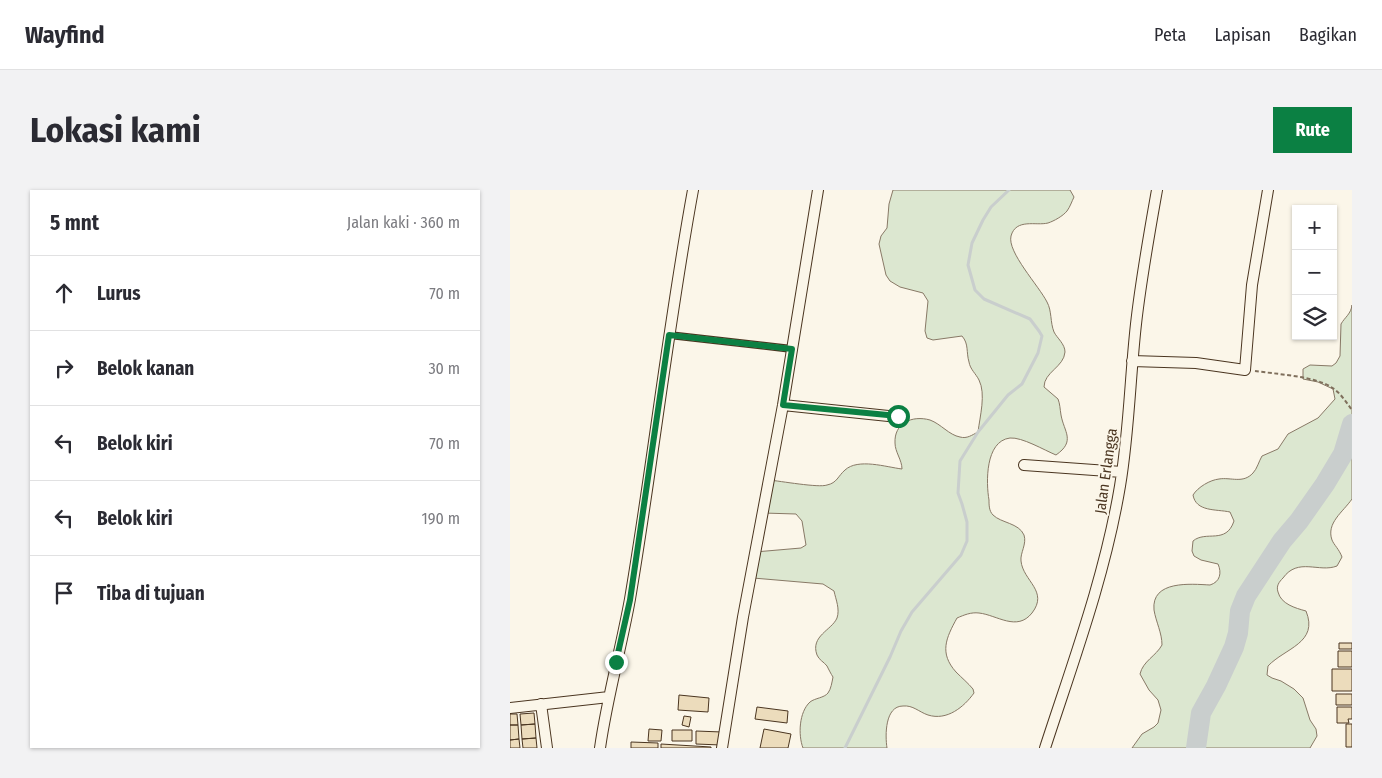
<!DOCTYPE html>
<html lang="id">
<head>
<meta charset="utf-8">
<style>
	body { margin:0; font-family:"Fira Sans Condensed",sans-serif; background:#f2f2f3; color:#2b2b33 }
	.controls { position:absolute; right:15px; top:15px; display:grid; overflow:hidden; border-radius:0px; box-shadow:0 1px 4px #0004 }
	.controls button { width:45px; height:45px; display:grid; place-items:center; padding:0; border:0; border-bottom:1px solid #e1e1e2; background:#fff; color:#2b2b33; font:25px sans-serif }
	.stop { position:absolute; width:15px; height:15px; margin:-11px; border:4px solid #0b8043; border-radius:50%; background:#fff }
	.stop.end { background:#0b8043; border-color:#fff; box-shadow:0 1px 5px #0008 }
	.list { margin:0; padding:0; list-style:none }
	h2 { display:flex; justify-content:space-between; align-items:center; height:65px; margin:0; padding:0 20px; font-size:21px }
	h2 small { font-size:16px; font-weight:400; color:#7c7c81 }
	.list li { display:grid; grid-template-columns:32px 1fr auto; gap:15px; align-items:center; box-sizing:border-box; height:75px; padding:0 20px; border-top:1px solid #e1e1e2 }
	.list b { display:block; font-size:19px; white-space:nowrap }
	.list em { font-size:16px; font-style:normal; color:#7c7c81 }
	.icon { flex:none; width:28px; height:28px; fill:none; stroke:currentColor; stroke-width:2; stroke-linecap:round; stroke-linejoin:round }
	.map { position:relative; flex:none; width:842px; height:558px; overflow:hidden; border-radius:0px }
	header { display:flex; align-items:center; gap:30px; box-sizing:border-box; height:70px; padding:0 25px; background:#fff; border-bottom:1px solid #e1e1e2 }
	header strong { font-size:24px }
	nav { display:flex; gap:28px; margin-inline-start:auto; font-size:18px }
	.intro { display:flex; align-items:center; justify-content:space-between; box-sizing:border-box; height:120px; padding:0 30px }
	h1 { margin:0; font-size:35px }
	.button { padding:12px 22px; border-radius:0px; background:#0b8043; color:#fff; font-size:18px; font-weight:700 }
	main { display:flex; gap:30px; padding:0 30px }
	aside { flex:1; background:#fff; border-radius:0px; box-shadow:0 1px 4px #0004 }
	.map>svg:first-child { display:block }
	.green { fill:#dce7d0; stroke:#887966 }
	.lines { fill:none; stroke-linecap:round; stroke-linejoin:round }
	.stream { stroke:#c9cecd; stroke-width:3 }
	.river { stroke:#c9cecd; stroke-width:20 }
	.building { fill:#ecdcbc; stroke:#4a3520 }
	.service-casing { stroke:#4a3520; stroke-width:8 }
	.minor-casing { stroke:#4a3520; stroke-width:12 }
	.path { stroke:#7f6f5c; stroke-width:2; stroke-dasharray:4 2.5; stroke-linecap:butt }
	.service { stroke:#fbf6e9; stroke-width:5 }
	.minor { stroke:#fbf6e9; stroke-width:10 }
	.route { stroke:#0b8043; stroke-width:6 }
	.labels { text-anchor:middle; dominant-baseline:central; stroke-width:4; stroke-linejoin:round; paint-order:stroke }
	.street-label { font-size:15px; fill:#4a3520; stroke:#fbf6e9 }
</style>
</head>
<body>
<header>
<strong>Wayfind</strong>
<nav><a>Peta</a><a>Lapisan</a><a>Bagikan</a></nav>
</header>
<div class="intro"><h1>Lokasi kami</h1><a class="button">Rute</a></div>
<main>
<aside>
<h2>5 mnt<small>Jalan kaki · 360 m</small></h2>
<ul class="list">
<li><svg class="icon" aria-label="ahead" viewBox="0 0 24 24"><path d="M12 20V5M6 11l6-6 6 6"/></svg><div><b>Lurus</b></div><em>70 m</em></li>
<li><svg class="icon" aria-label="right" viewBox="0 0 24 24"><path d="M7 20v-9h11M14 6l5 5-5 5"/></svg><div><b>Belok kanan</b></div><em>30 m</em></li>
<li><svg class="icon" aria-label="left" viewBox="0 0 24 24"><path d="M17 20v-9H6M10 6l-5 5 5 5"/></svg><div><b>Belok kiri</b></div><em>70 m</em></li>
<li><svg class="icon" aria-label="left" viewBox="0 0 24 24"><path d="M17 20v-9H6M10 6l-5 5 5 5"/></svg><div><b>Belok kiri</b></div><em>190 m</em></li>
<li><svg class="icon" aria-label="arrive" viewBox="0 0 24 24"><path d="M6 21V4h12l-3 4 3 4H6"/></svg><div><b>Tiba di tujuan</b></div></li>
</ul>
</aside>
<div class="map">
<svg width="842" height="558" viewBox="0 0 842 558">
	<rect width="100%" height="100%" fill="#fbf6e9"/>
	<path class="green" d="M383,0H560L564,7C562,11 560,17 557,21C553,26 544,31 538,33C526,36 506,28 501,46C497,62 529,96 537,112C542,121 540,132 544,142C547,148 555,154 555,162C554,177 534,182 534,197L548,209C550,214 550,219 551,225C554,242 566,251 546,265C534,260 512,247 500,248C475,251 476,293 479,310C479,315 479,321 483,325C491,333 509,333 514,345C517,354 510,363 511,371C513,391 539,401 522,423C507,442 487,425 469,423C461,422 454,425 447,428C436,448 429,463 446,482C452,488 458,493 463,499L464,503C454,517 437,531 418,525C409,522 403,515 393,516C375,516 375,545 377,558H293C288,545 289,522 300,512C305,508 314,508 318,503C321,499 322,492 323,487C321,484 319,480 317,476C314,472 309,470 307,465C300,446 322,440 327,428C330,419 326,410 324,401L313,394L243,388L245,362L291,358L296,355L292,331L286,324L253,323L259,290C270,291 309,298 317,295C327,293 328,286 335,280C348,268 376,277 392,279C392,270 385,262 385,253C384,233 402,225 420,230C431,234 439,245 450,247C457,249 462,245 468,242C470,226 476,204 469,190C466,184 460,179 459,172C456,162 459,154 452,146L423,150L417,148L415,141L418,111L413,103L390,97L380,91L376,85L369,54L371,46L377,38L379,14Z
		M842,115V309C833,322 816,333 822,350C824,355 829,359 832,367L827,376C809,383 788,367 773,388C769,392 766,396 768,402C771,414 785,418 796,421C809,453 775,458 758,476L757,485L762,488L771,491L784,499L793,508L800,530L806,539L807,546L800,558H622L632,544L644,537L648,533L651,520L648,510L639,500L630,484C633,471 646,466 652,455C652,443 646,432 644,420C641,390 681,394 700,395C710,392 712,383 708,374L691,370L684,366L682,361L683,351C696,340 716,355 724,331L720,322C706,319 686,322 683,305C688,297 700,290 709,289C721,287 733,294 743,283C747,279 749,271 752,266L768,259L778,244L808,228L825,209L823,199L808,192L793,189V179L800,175L822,176L826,173L830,166L831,134C835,127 841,124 842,115Z"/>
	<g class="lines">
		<path class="stream" d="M335,558L380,467L391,441L402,422L451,365L457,351V332L452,314L448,303L450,271L468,242L498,205L512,194L528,163L532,146L529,141L520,129L474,109L465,100L458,75L462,53L473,30L481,17L499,0"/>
		<path class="river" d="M686,558L691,523L706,496L724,457L728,443L730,421L736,406L772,351L789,331L815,294L833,264L842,234"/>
	</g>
	<path class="building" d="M829,453H842V459H829Z
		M828,461H842V477H828Z
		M822,479H842V501H822Z
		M826,504H842V515H826Z
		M169,505L199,508L198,522L168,520Z
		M247,517L278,521L277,533L245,529Z
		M827,517H842V529H838L839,533H827Z
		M24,523L25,534L11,535L10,524Z
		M0,524H7L8,535H0Z
		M174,526L181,527L179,537L172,535Z
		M25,534L26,548L12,549L11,535Z
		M836,534H842V557H836Z
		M0,535H8L9,549L0,550Z
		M139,539L152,540L151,551H138Z
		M254,539L281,544L278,558H250Z
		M162,540H182V551H162Z
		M186,541L212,542L211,555L186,554Z
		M26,548L27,558H13L12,549Z
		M9,549L10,558H0V550Z
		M121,552L148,553V558H121Z
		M151,554L201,557V558H151Z"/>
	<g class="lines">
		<g class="service-casing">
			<path id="service" d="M159,145L282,159"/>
		</g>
		<g class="minor-casing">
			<path id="minor" d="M622,171L686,173L735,180L742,95L758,0
				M273,215L388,227
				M514,275L612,282
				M31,514L37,558
				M0,518L99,507
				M90,558C97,508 111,459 120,409C143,273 158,136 183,0
				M212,558L233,427L273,215L308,0
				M535,558C563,472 595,386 610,296C619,243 620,188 626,134C631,89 639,45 647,0"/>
		</g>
		<path class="path" d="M745,181C765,184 804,186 821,197C830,202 836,212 842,220"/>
		<use href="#service" class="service"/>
		<use href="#minor" class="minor"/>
	</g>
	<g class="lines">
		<path class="route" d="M106,472L120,410L159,145L282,159L273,215L388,226"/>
	</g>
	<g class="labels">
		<g class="street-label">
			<text transform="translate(596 281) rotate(-82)">Jalan Erlangga</text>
		</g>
	</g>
</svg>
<div class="controls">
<button>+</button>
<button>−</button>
<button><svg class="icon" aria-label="layers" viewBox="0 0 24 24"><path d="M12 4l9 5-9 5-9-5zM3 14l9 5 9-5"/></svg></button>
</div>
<div class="stop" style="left:388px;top:226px"></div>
<div class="stop end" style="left:106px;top:472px"></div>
</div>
</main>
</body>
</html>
